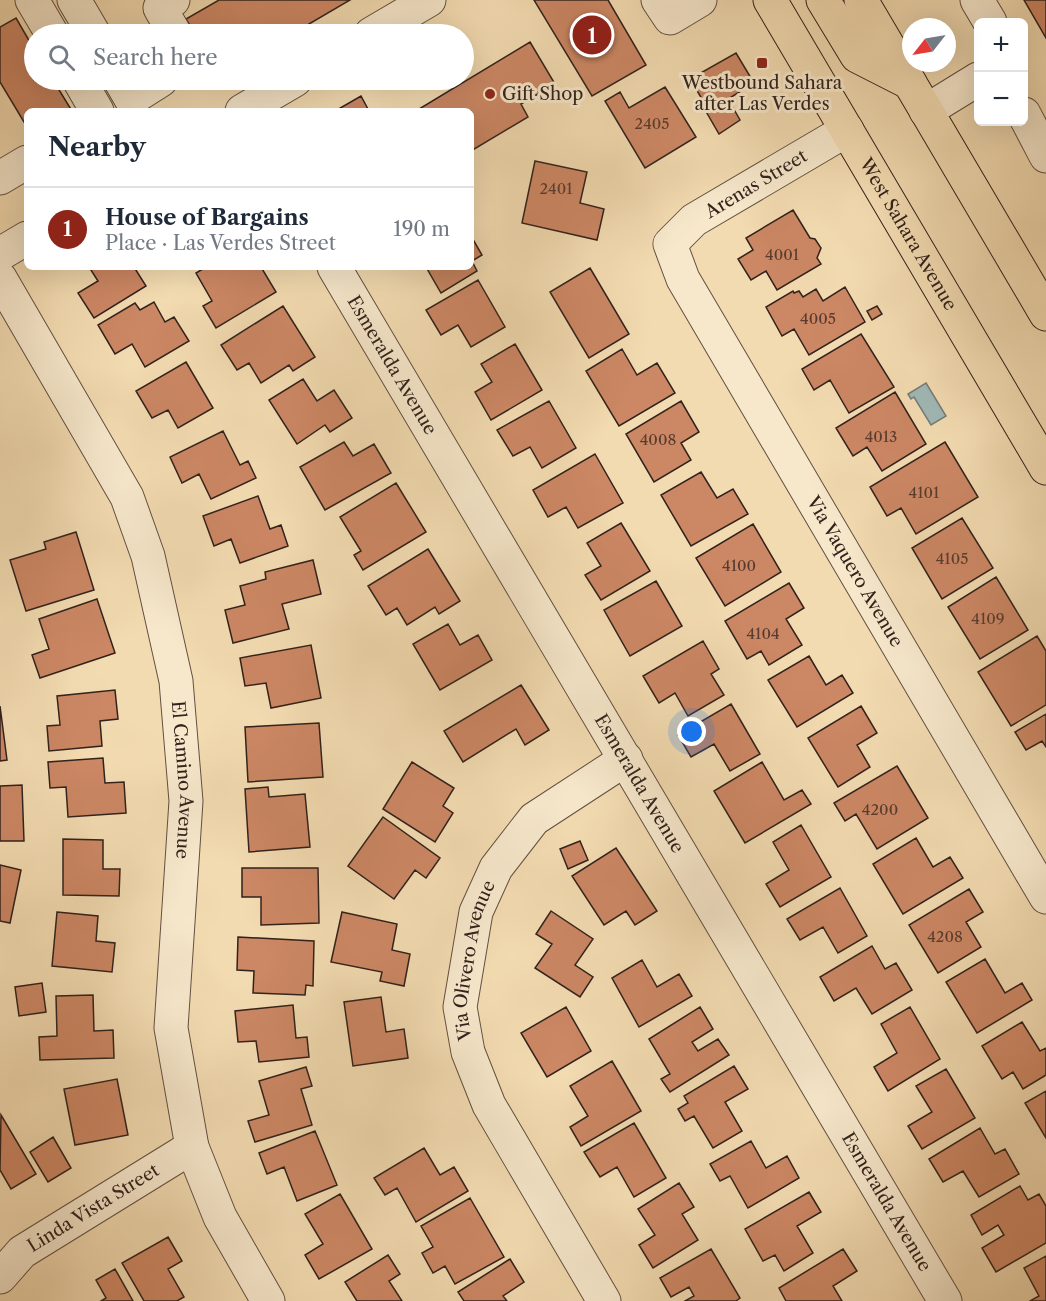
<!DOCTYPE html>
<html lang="en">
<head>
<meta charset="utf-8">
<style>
	body { margin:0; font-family:"Libre Caslon Text",serif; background:#f6f6f7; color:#1f2937 }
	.controls { position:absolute; right:18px; top:18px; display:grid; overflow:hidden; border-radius:9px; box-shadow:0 6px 24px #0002 }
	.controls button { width:54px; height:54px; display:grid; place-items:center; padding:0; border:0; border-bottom:2px solid #e0e1e3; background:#fff; color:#1f2937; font:30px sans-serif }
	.compass { position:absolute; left:902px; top:18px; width:54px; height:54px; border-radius:50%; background:#fff; box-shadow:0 6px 24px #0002; rotate:239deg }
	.you { position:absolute; left:692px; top:732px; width:21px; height:21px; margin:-15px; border:4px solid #fff; border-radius:50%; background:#1a73e8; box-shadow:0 0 0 9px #1a73e833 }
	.badge { display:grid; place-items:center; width:39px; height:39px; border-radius:50%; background:#8f2418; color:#fff; font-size:20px; font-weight:700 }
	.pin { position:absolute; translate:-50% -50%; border:3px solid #fff; box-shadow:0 2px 6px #0006 }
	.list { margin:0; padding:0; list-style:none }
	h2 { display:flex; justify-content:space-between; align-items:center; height:78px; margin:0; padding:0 24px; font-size:26px }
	h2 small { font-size:20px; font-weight:400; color:#747a83 }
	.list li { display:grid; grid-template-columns:39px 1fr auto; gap:18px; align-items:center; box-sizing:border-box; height:84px; padding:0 24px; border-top:2px solid #e0e1e3 }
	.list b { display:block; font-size:22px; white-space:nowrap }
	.list p { margin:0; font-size:20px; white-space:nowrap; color:#747a83 }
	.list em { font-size:20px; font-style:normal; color:#747a83 }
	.icon { flex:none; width:33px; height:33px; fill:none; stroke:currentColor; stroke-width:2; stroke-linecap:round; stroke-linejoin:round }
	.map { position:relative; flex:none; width:1046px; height:1301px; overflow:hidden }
	.search { position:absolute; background:#fff; box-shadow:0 6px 24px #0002; left:24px; top:24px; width:450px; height:66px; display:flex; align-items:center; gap:15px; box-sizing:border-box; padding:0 21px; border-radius:33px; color:#747a83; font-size:22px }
	.panel { position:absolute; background:#fff; box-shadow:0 6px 24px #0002; left:24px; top:108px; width:450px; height:162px; border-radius:9px }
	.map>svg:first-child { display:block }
	.water { fill:#a0b8b6; stroke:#747c78; stroke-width:1.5 }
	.building { fill:#cc8764; stroke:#31221c; stroke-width:1.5 }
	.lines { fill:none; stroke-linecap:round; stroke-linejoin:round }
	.minor-casing { stroke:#625041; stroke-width:35 }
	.major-casing { stroke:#31221c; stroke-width:35 }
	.minor { stroke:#f7e8cc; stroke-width:33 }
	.major { stroke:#f3dbb1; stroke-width:33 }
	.poi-dot { fill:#8f2418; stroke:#f7e8cc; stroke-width:2 }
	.labels { text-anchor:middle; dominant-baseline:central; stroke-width:6; stroke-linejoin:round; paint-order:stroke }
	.number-label { font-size:15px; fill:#583b2e }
	.poi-label { font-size:18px; fill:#31221c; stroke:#f7e8cc }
	.street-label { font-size:18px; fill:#31221c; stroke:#f7e8cc }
</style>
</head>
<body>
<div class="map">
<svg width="1046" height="1301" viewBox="0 0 1046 1301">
	<rect width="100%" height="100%" fill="#f3dbb1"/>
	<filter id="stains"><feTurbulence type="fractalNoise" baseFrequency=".00333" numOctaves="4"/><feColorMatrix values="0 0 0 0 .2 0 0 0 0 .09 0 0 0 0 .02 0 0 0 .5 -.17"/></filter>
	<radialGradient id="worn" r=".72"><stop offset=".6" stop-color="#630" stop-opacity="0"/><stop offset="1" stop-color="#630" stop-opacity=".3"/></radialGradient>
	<path class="water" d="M926,383L946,416L931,425L914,397L911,399L908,394Z"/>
	<path class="building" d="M219,0H350L292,34H195L186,19Z
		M534,0H608L646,65L592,96Z
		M1024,0H1046V38Z
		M16,18L34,49V80H53L72,111H27V127L0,82V27Z
		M530,42L555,84L521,104L528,117L471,151V111H420L419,109Z
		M736,53L754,83L728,99L740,120L719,134L700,101L702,99L690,79Z
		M665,87L696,137L645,168L605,101L620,92L629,108Z
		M361,96L369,111H335Z
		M535,161L587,172L580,203L604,209L597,240L522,223Z
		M793,210L810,238L815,239L821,248L817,258L821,264L777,290L766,271L751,280L738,259L753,250L746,238Z
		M471,236L482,255L472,261L477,271L441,293L426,267H471Z
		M89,267H134L146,286L94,318L78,293L98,281Z
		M206,267H261L276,292L216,328L203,306L212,301L196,273Z
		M590,268L629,334L589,358L550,292Z
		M478,280L505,327L471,347L458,325L441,335L426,310Z
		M845,287L865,322L809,355L794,329L782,336L766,307L793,291L794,293L799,291L803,297L816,289L823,301Z
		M154,302L165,322L174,317L189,341L145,367L132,344L115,354L98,325L135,303L140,310Z
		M283,306L315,357L293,371L289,365L261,383L249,363L237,370L221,345Z
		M877,306L882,314L872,320L867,311Z
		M861,334L894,387L849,413L830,380L814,390L802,369Z
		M515,344L542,390L491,420L475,392L492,382L481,364Z
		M622,349L637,375L657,363L675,393L619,426L586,371Z
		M186,362L213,408L178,428L168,410L152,418L136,391Z
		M303,379L317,401L334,390L352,418L330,432L325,425L297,444L269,400Z
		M895,392L926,444L882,471L867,447L853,456L836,428Z
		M549,401L576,448L542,468L530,447L513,456L497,430Z
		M681,401L699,432L681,443L691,460L654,482L626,434Z
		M223,431L240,465L248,461L256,478L211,499L199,474L182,483L170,457Z
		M344,442L353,456L374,444L391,473L325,510L300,467Z
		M945,442L978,497L916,534L901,508L887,516L870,487Z
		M595,454L623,503L578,528L566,507L548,517L533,490Z
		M701,472L717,498L733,489L748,514L691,546L661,495Z
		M396,483L426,532L363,570L354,555L361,551L340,517Z
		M258,496L270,529L281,525L288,546L240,563L231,539L214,546L203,516Z
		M962,518L993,568L942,599L912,548Z
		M621,523L650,571L601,600L585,575L601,566L587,543Z
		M753,524L781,572L725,606L696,558Z
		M76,532L94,590L26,611L10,560L46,549L44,542Z
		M428,549L460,601L439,614L435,607L407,625L397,608L386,615L368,586Z
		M313,560L321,594L282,604L289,629L233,643L225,610L245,605L240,586L266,579L265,572Z
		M996,577L1028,630L980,659L948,607Z
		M656,581L682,626L630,656L604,610Z
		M789,583L804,608L786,619L802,645L769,665L761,651L747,659L725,621Z
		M97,599L115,653L40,678L32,655L49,649L39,619Z
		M448,624L460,645L478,635L492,660L440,690L413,644Z
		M1037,636L1046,651V705L1011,726L978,672Z
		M703,641L719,669L711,674L724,695L688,716L675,693L659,703L643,676Z
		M311,645L321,698L271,708L266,683L245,686L240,658Z
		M809,656L826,685L842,675L853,693L797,727L768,680Z
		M521,685L549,730L525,745L516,729L463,762L444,731Z
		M115,690L118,719L100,721L102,746L49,751L47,726L60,725L57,696Z
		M731,704L760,754L730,771L714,744L691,757L678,735Z
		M0,706L7,760L0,761Z
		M861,706L877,733L857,745L870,767L838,787L808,738Z
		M1046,714V747L1042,741L1026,750L1015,732Z
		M319,723L323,777L248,782L245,727Z
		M103,758L105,783L124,782L126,813L68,817L66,787L50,788L48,762Z
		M412,762L454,788L443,806L453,813L435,842L383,809Z
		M762,762L784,800L802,790L811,804L745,843L714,791Z
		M897,766L928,818L877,849L856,814L845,821L834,803Z
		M22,785L24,841H0V786Z
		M268,787L269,797L305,794L310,847L249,852L245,789Z
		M383,817L440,858L426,878L415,870L394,899L348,866Z
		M801,825L831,877L780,907L766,884L789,870L773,842Z
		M916,838L933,867L950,857L963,878L903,914L873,864Z
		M63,839L103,840V869H120L119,896L63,895Z
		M580,841L588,860L568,869L560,849Z
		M616,848L657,911L635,925L626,911L604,925L572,876Z
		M0,865L21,870L10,923L0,921Z
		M242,868H318L319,923L261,925V897H242Z
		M840,888L867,936L838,953L823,927L800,940L787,919Z
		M969,889L983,912L966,922L981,947L938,973L909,925Z
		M551,911L593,939L575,965L593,977L580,997L535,968L552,944L536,934Z
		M57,912L98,916L96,941L115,943L112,972L52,966Z
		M342,912L397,924L392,950L410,954L404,986L380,981L382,972L331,962Z
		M238,937L314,941L313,986L306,985L305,995L253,993L254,971L237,970Z
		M872,946L885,969L896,963L912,990L872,1014L856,988L834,1001L820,977Z
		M985,959L1005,993L1022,983L1032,1000L977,1033L946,982Z
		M642,960L657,987L679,974L692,996L639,1027L612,978Z
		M42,983L46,1012L19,1016L15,987Z
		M93,995L94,1031L113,1030L114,1058L40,1060L39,1037L57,1036L56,996Z
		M381,997L386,1032L404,1029L408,1058L353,1066L344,1002Z
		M293,1005L296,1038L307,1037L309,1057L259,1062L256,1041L238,1042L235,1011Z
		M566,1007L591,1051L547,1077L521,1033Z
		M700,1007L713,1029L692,1042L698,1051L718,1039L729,1055L670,1092L661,1079L670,1074L649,1039Z
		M910,1007L940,1059L888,1091L874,1067L897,1053L881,1024Z
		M1022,1022L1040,1051L1046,1048V1075L1023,1089L1013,1072L1002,1079L982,1046Z
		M612,1061L641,1111L581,1146L570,1127L588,1116L570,1086Z
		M734,1066L748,1089L725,1102L742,1131L713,1148L694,1116L685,1121L678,1109L688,1103L684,1096Z
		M306,1067L312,1086L301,1089L312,1125L255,1142L248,1121L269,1115L259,1081Z
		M946,1069L975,1118L922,1149L908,1126L932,1112L916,1086Z
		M117,1079L128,1135L75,1145L64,1089Z
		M1046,1091V1138L1025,1103Z
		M1,1115L36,1174L11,1189L0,1170Z
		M634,1123L666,1178L634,1197L617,1167L600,1177L584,1152Z
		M980,1128L995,1154L1005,1149L1019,1174L979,1197L963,1171L943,1182L929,1159Z
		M315,1131L337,1185L297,1201L284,1167L267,1174L259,1153Z
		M53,1137L71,1168L48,1182L30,1152Z
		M751,1141L766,1168L787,1156L799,1178L748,1208L730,1176L720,1181L710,1164Z
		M424,1148L440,1175L454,1167L468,1191L416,1222L397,1188L385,1195L374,1178Z
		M679,1183L694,1207L682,1214L698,1240L653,1268L639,1245L655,1235L638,1209Z
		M1020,1186L1028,1200L1039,1194L1046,1206V1243L996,1272L982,1248L1004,1235L998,1225L982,1235L971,1215Z
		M809,1192L821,1212L797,1226L813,1253L784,1271L775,1255L763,1261L745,1229Z
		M340,1194L372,1249L319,1279L305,1255L323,1244L305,1214Z
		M470,1198L504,1257L455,1284L445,1266L433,1273L422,1253L433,1247L421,1226Z
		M168,1237L182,1261L168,1269L184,1297L177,1301H144L122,1263Z
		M711,1249L740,1298L736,1301H685L694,1296L689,1287L671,1297L660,1278Z
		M843,1249L857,1271L833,1286L842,1301H786L779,1288Z
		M388,1255L400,1274L389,1281L402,1301H357L345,1282Z
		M1046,1256V1301H1030L1039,1296L1024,1268Z
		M510,1259L524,1282L503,1296L507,1301H464L458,1292Z
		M115,1269L133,1301H101L106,1298L96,1280Z"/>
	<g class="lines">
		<g class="minor-casing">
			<g id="minor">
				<path d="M32,0L52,34"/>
				<path d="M74,0L94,34"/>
				<path d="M173,0L160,8L175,34"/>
				<path d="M658,0L670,18L700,0"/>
				<path d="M977,0L990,22"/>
				<path d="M371,34L429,0"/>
				<path d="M79,80L97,111"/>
				<path d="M120,80L131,99L161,80"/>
				<path d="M242,111L295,80"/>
				<path d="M926,111L978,79"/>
				<path d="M1024,114L1046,156"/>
				<path id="s1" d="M847,130L694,220L670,244L683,279L1046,897"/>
				<path d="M0,178L27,162"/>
				<path d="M0,254L27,238"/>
				<path id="s2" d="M334,267L945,1301"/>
				<path id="s3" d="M0,278L127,497L148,556L176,681L186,801L171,1028L192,1147L220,1217L268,1301"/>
				<path id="s4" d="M0,1277L22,1252L192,1147"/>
				<path id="s5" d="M604,1301L489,1105L468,1052L460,1007L476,912L496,868L534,819L626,759"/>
			</g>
		</g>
		<g class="major-casing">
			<g id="major">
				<path id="s6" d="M770,0L1046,468"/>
				<path d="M823,0L857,56L910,83"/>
				<path d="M861,0L1046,314"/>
			</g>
		</g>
		<use href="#minor" class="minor"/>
		<use href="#major" class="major"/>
	</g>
	<g class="poi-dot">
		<rect x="756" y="57" width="12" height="12" rx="3"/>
		<circle cx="490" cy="94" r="6"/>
	</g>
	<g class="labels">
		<g class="number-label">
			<text x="652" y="123">2405</text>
			<text x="556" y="188">2401</text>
			<text x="782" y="254">4001</text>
			<text x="818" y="318">4005</text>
			<text x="881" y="436">4013</text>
			<text x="658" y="439">4008</text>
			<text x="924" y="492">4101</text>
			<text x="952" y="558">4105</text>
			<text x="739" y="565">4100</text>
			<text x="988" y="618">4109</text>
			<text x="763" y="633">4104</text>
			<text x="880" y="809">4200</text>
			<text x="945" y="936">4208</text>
		</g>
		<g class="poi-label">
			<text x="762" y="83">Westbound Sahara<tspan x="762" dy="21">after Las Verdes</tspan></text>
			<text x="502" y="94" text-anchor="start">Gift Shop</text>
		</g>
		<g class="street-label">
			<text transform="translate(756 184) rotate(-31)">Arenas Street</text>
			<text stroke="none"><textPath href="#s6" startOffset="272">West Sahara Avenue</textPath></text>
			<text stroke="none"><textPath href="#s2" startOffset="114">Esmeralda Avenue</textPath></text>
			<text stroke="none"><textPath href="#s1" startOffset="588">Via Vaquero Avenue</textPath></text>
			<text stroke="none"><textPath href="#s3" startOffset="543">El Camino Avenue</textPath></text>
			<text stroke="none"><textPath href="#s2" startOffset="600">Esmeralda Avenue</textPath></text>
			<text stroke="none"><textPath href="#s5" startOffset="378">Via Olivero Avenue</textPath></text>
			<text stroke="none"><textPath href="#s2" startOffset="1086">Esmeralda Avenue</textPath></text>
			<text stroke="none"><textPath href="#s4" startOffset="117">Linda Vista Street</textPath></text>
		</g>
	</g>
	<rect width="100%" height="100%" filter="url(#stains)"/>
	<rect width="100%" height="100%" fill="url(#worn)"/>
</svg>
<div class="controls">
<button>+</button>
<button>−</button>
</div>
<svg class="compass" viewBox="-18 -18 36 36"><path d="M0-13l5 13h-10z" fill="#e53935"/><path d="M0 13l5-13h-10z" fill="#747a83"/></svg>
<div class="you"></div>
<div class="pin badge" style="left:592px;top:35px">1</div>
<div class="search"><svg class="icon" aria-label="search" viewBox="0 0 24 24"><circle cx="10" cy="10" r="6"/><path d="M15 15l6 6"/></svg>Search here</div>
<section class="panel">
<h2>Nearby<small></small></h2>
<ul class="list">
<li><span class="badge">1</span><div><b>House of Bargains</b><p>Place · Las Verdes Street</p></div><em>190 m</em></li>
</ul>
</section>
</div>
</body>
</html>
